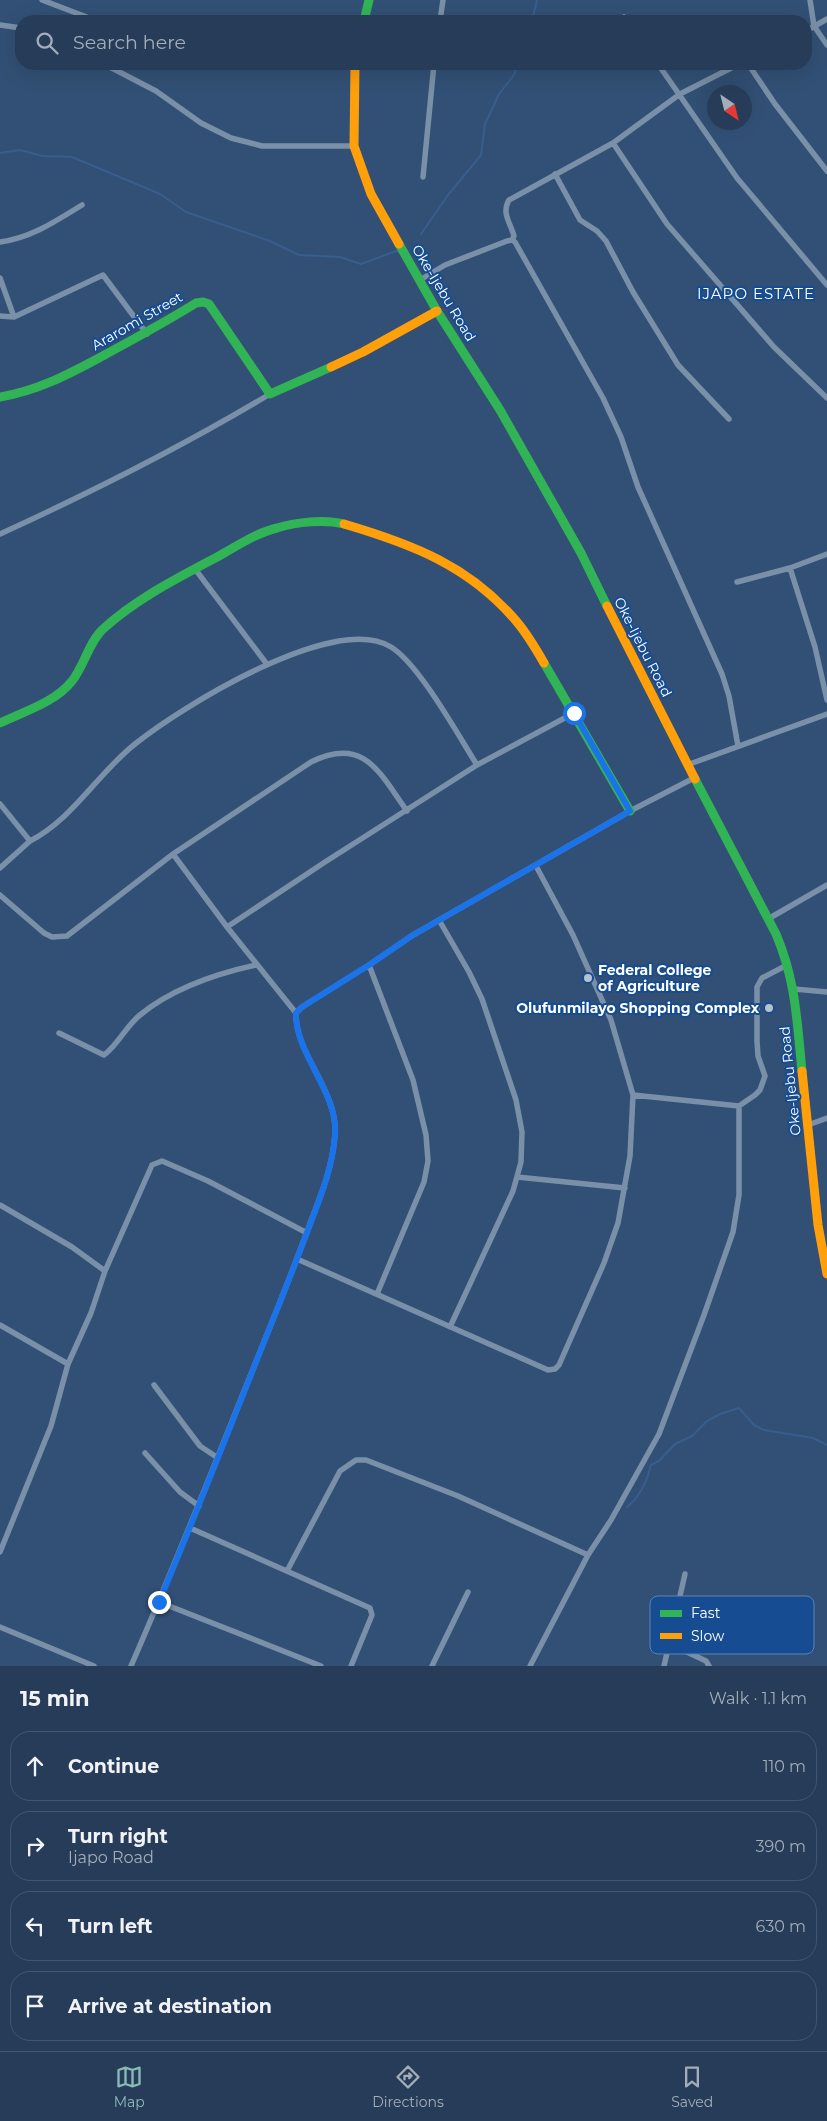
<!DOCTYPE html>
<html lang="en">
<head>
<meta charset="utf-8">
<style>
	body { margin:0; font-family:Montserrat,sans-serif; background:#324761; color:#f1f3f6 }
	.compass { position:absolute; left:707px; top:85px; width:45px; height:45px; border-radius:50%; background:#263c58; box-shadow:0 5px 20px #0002; rotate:145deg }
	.stop { position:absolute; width:15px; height:15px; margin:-11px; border:4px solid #1a73e8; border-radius:50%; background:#fff }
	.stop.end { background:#1a73e8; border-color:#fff; box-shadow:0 1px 5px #0008 }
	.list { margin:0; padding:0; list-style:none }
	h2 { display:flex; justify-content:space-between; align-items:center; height:65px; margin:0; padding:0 20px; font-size:21px }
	h2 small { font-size:16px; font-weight:400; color:#a4adba }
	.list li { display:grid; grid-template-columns:32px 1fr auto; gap:15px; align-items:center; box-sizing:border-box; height:70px; margin:0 10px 10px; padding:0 10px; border:1px solid #42566e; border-radius:20px }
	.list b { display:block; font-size:19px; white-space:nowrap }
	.list p { margin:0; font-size:16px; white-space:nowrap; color:#a4adba }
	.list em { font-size:16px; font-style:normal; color:#a4adba }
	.icon { flex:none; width:28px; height:28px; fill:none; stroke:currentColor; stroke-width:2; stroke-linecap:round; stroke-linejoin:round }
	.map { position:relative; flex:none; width:827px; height:1666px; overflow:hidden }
	.search { position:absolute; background:#263c58; box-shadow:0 5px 20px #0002; left:15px; right:15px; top:15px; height:55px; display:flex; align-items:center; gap:12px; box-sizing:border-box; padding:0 18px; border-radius:20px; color:#a4adba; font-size:19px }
	.sheet { height:385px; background:#263c58 }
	nav { display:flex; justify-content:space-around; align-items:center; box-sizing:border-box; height:70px; border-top:1px solid #42566e; background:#263c58; font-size:14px; color:#a4adba }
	nav a { display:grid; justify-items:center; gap:2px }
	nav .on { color:#8bbbb9 }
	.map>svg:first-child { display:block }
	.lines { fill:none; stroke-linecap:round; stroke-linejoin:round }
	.stream { stroke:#375e8f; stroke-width:2 }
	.street { stroke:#7990a8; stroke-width:5.5 }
	.fast { stroke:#30b455; stroke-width:9 }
	.slow { stroke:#ff9f0a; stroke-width:9 }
	.route { stroke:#1a73e8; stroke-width:6 }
	.poi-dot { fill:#b7c2cf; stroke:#164c91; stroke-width:2 }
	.labels { text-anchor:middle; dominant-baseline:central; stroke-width:4; stroke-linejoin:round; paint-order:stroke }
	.street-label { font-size:14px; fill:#fff; stroke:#164c91 }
	.poi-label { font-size:14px; font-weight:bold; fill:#fff; stroke:#164c91; text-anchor:start }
	.neighbourhood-label { font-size:15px; letter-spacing:1px; fill:#fff; stroke:#164c91 }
	.key { fill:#164c91; stroke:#5c82b2; stroke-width:1 }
	.key-label { font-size:14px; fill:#fff }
</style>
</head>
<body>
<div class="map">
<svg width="827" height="1666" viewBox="0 0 827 1666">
	<rect width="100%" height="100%" fill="#325075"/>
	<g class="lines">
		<path class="stream" d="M532,21L537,0
			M0,153L20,150L43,156L72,157L160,194L186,212L270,241L299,255L340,257L361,264L399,250
			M421,234L448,195L481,155L485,124L499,94L514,75L518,64
			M627,1507C641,1496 647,1481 651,1465L659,1461L675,1444L692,1436L707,1421L720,1414L739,1408L754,1425L764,1430L813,1438L827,1445"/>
		<path class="street" d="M42,0L97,21
			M810,0L814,26L827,45
			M624,17L628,21
			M440,21L443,0
			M0,25L21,28
			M806,31L827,19
			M104,64L156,91L201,123L231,138L262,146H354
			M306,64L355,66
			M658,64L737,178L827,285
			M748,64L775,104L827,171
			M613,143L667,224L774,347L827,398
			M555,174L580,220L597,231L606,241L633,292L678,365L729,419
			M423,177L434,64
			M512,240L514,236C511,224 501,213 509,200L613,143L680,94L739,64
			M0,242C31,238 56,221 82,205
			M0,278L14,317
			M420,280L445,265L507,241L512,240L515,242L603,398L621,437L638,487L722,674L729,696L738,746
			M0,316L14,317L103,275L147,334
			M0,534C92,492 183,446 270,394
			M790,568L827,554
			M195,569L266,663
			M737,582L790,568L815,647L827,700
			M687,765L827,714
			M0,804L30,841L0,868
			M30,841C73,819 98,773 135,744C181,707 334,612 391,647C419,664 458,735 477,765
			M173,854L227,927L325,862L477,765L574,713
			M0,895L44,933L52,937L67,936L173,854L311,762C364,736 379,772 407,811
			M768,919L827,885
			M439,920L469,972L482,999L516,1100L522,1132L521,1162L513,1191L450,1327
			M369,965L413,1080L426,1135L428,1161L424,1182L377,1294
			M794,989L827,992
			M296,1013L302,1007L369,965L413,935L630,811L694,778
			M59,1033L104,1055C118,1045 126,1026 140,1015C173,988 215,974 256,965
			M633,1095L739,1106L755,1095L760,1090L765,1076L758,1056L757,1041V987L762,978L787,965
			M808,1125L827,1118
			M517,1177L625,1188
			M0,1205L72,1247L105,1271
			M297,1259L548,1370L555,1369L559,1365L604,1263L618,1223L630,1156L633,1095L611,1020L573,935L536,866
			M0,1325L68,1364
			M154,1385L200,1446L218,1458
			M145,1453L180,1492L199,1506
			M190,1528L370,1608L372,1615L351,1666
			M0,1552L51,1426L68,1364L91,1313L105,1271L152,1165L162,1161L208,1181L307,1233
			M287,1571L340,1471L356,1460H366L458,1496L588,1555
			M159,1602L321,1666
			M0,1627L94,1666
			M670,1644L706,1661L709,1666
			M131,1666C180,1554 224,1440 270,1327C284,1292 298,1257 311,1221C322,1193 333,1165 335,1134C338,1091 295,1054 296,1013L227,927
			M432,1666L468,1592
			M530,1666L588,1555L611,1520L659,1434L704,1315L733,1232L739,1195V1106
			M664,1666L685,1574"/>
		<path class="fast" d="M364,21L369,0
			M399,244L437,311L500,410L581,553L607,606
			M0,397C37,391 67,375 99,358C132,340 164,323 196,303L203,302L209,304L270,394L331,367
			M544,663L630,811
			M0,723C23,712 56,702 72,681C84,666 89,642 103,629C137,598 178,578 219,556C237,546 256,533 277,528C297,522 324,519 344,524
			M695,779L776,934C796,981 797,1022 802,1071"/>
		<path class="slow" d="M355,64L354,146L371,194L399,244
			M331,367L363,352L437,311
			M344,524C412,544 470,566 517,622C527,634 536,649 544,663
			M607,606L695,779
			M802,1071L818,1225L827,1274"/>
	</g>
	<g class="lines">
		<path class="route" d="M159,1602C199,1507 236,1412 274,1317C287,1285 299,1254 311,1222C322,1193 333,1165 335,1134C338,1092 295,1054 296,1013L302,1007L369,965L413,935L630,811L574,713"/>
	</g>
	<g class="poi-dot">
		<circle cx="588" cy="978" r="5"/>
		<circle cx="769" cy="1008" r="5"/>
	</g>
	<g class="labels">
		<g class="street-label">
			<text transform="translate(444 293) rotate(59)">Oke-Ijebu Road</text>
			<text transform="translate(137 321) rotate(-30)">Araromi Street</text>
			<text transform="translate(643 647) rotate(63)">Oke-Ijebu Road</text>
			<text transform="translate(790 1081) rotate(-96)">Oke-Ijebu Road</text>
		</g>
		<g class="poi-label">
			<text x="598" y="970">Federal College<tspan x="598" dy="16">of Agriculture</tspan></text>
			<text x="759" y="1008" text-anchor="end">Olufunmilayo Shopping Complex</text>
		</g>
		<g class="neighbourhood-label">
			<text x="756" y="293">IJAPO ESTATE</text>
		</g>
	</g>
	<rect x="650" y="1596" width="164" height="58" rx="8" class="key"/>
	<rect x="660" y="1610" width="22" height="7" fill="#30b455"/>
	<rect x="660" y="1633" width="22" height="6" fill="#ff9f0a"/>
	<g class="key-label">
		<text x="691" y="1618">Fast</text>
		<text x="691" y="1641">Slow</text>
	</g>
</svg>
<svg class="compass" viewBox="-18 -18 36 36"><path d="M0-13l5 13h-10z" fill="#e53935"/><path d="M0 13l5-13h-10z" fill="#a4adba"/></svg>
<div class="stop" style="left:574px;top:713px"></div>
<div class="stop end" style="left:159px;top:1602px"></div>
<div class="search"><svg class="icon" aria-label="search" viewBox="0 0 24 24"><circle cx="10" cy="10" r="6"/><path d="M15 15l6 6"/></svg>Search here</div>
</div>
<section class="sheet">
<h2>15 min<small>Walk · 1.1 km</small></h2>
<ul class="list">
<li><svg class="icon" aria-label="ahead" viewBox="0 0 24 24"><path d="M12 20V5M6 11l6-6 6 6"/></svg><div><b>Continue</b></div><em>110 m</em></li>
<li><svg class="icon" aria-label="right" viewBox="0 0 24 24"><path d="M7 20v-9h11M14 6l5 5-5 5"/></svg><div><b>Turn right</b><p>Ijapo Road</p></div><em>390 m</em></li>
<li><svg class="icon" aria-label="left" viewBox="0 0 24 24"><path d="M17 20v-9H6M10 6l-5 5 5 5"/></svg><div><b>Turn left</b></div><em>630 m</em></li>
<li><svg class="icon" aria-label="arrive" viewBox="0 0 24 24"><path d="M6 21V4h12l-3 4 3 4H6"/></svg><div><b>Arrive at destination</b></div></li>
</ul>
</section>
<nav>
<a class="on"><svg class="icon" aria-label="map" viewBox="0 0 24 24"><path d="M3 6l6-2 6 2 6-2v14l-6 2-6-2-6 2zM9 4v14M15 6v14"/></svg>Map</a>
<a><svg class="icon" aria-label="directions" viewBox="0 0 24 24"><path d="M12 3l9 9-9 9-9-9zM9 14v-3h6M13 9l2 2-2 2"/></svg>Directions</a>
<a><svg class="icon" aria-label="saved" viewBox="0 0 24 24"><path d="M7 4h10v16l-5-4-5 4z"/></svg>Saved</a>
</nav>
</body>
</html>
